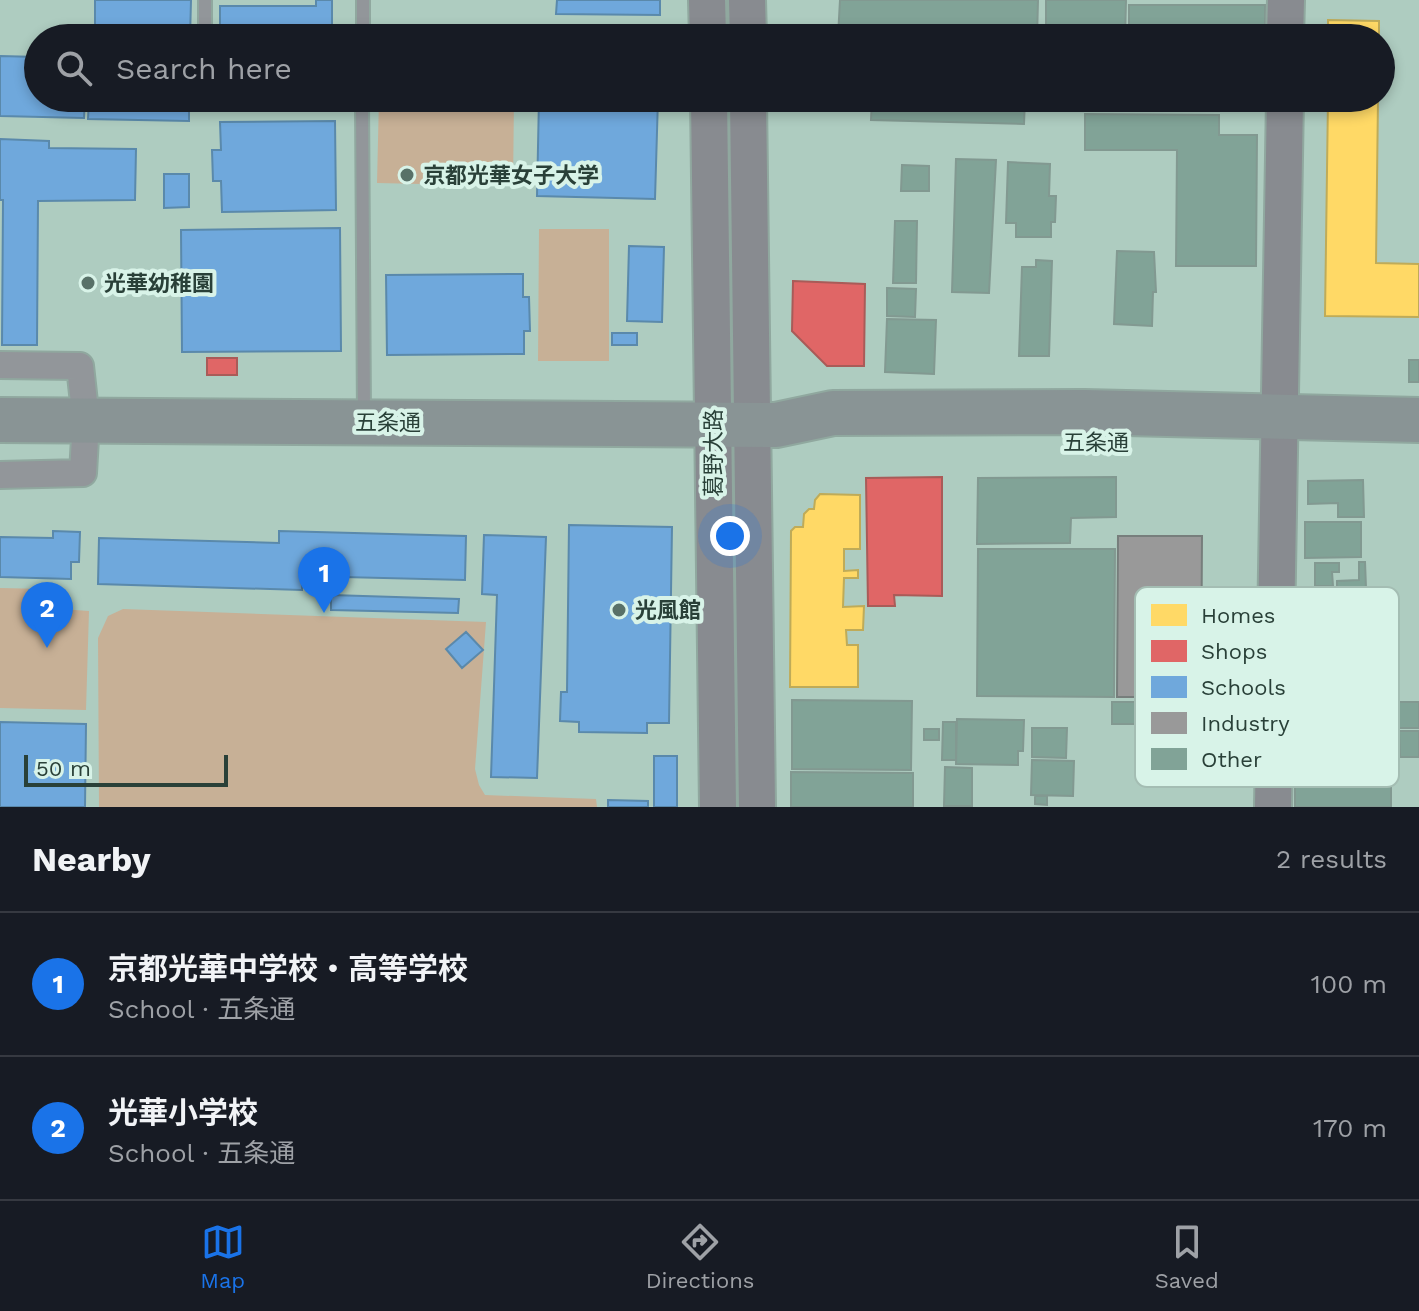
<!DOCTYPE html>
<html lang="en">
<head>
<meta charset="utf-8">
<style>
	body { margin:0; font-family:"Work Sans","Noto Sans JP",sans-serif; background:#242831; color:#f1f3f6 }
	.scale { position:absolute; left:24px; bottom:20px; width:204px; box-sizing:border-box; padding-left:8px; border:4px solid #294038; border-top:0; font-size:22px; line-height:28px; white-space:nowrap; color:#294038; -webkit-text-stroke:6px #d8f3e8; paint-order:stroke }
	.you { position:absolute; left:730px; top:536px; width:28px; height:28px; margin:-20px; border:6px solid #fff; border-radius:50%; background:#1a73e8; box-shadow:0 0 0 12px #1a73e833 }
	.badge { display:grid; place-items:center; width:52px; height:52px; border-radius:50%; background:#1a73e8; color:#fff; font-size:26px; font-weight:700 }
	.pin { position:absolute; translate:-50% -66px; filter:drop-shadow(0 2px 4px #0008) }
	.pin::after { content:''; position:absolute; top:42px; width:28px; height:24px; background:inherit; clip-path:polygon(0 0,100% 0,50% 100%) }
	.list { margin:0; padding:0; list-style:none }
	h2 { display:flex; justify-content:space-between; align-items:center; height:104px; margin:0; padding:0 32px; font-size:34px }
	h2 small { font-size:26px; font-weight:400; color:#9ea1a6 }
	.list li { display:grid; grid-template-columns:52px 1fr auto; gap:24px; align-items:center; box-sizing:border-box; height:144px; padding:0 32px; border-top:2px solid #363941 }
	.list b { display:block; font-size:30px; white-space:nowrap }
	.list p { margin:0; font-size:26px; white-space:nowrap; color:#9ea1a6 }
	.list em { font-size:26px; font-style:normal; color:#9ea1a6 }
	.icon { flex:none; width:44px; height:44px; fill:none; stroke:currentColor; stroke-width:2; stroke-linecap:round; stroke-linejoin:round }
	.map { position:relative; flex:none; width:1419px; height:807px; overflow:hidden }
	.search { position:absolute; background:#171b24; box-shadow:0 4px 12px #0003; left:24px; right:24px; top:24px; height:88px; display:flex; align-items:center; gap:20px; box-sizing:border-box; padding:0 28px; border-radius:44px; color:#9ea1a6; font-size:30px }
	.sheet { height:392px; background:#171b24 }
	nav { display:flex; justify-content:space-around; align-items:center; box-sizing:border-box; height:112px; border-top:2px solid #363941; background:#171b24; font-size:22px; color:#9ea1a6 }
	nav a { display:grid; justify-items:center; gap:4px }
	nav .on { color:#1a73e8 }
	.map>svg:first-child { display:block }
	.green { fill:#c7b096 }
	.homes { fill:#ffd966; stroke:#bfab58; stroke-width:2 }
	.shops { fill:#e06666; stroke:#a95b58; stroke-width:2 }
	.schools { fill:#6fa8dc; stroke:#5a89ab; stroke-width:2 }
	.industry { fill:#999; stroke:#777e7c; stroke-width:2 }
	.building { fill:#81a397; stroke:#829991; stroke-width:2 }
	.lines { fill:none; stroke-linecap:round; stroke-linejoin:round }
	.lane-casing { stroke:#90a89f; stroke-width:16 }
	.street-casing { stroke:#90a89f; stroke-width:30 }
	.secondary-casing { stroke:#90a89f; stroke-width:40 }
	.highway-casing { stroke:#90a89f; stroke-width:48 }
	.lane { stroke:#92969a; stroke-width:12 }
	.street { stroke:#92969a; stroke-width:26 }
	.secondary { stroke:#888b90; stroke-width:36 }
	.highway { stroke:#899495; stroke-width:44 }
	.poi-dot { fill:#587168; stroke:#d8f3e8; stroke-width:3 }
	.labels { text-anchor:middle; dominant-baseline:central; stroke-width:8; stroke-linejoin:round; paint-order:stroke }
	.poi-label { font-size:22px; font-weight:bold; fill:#294038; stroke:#d8f3e8; text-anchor:start }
	.street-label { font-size:22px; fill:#294038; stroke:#d8f3e8 }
	.key { fill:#d8f3e8; stroke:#a4bdb3; stroke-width:2 }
	.key-label { font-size:22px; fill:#294038 }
</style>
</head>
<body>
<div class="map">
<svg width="1419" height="807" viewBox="0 0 1419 807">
	<rect width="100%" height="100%" fill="#aeccc0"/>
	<path class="green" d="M380,29L516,31L515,38H380Z
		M379,98H514L513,186L377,183Z
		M539,229H609V361H538Z
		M0,588L47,589V608L89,611L86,710L0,708Z
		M123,609L486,622L475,769L479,785L485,795L596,799L597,807H99L98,638L108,616Z"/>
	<path class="homes" d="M1328,20L1379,21V38H1328Z
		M1328,98H1378L1376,263L1419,264V317L1325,316Z
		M820,494L860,495V549H844V571L858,570V578H844L843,607L864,606L863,630H846L847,645H858V687H790L791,531L795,527H803L804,514L809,509H814L815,500Z"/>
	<path class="shops" d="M793,281L865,284L864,366H827L792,331Z
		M207,358H237V375H207Z
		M942,477V596L894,595L895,606H868L866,478Z"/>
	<path class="schools" d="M95,0H191L190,38H95Z
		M316,0H332V38H220V6H316Z
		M557,0H660V15L556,14Z
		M552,28L660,31V38H541V35H551Z
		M0,56L38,57V98H85L84,118L0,116Z
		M89,98H189V121L88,119Z
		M539,98H658L655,199L537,196Z
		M335,121L336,210L222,212L221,181H213L212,150H221L220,122Z
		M0,139L49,141V148L136,149L135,200L38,201L37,345H2L3,200H0Z
		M164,174H189V207L164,208Z
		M340,228L341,351L182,352L181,230Z
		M629,246L664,247L662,322L627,321Z
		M523,274V297H529L530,331H524V354L387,355L386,275Z
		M612,333H637V345H612Z
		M569,525L672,527L669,723H647V733L579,732V722L560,721L561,692H567Z
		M53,531L80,532L79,562H71V579L0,577V537L53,538Z
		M279,531L466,536L465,580L302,576V590L98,584L99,538L279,543Z
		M484,535L546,537L537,778L491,777L497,595L482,594Z
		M331,595L459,599L458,613L331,610Z
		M466,632L483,650L462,668L446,649Z
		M0,722L86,724L85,807H0Z
		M654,756H677V807H654Z
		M608,800L648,801V807H608Z"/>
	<path class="industry" d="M1118,536H1202L1201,697H1117Z"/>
	<path class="building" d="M840,0H1038L1037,38L838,37Z
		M1046,0H1126L1125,38H1046Z
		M1129,5H1265V38H1129Z
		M872,98H1025L1024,124L871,120Z
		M1046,98H1125V108L1046,107Z
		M1085,114L1219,115V135H1257L1256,266H1176L1177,150H1085Z
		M956,159L996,160L989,293L952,292Z
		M1008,162L1050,164L1049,196H1056L1055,222H1051V237H1016V223H1006Z
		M902,165L929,166V191H901Z
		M895,221H917L916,283H893Z
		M1117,251L1154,252L1156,292H1153L1152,326L1114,324Z
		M1036,260L1052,261L1049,356H1019L1022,267H1036Z
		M887,288L916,289L915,317L887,316Z
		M887,319L936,320L934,374L885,372Z
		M1409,360H1419V382H1409Z
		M1116,477V517L1071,518L1070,543L977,544L978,478Z
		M1363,480L1364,517H1338V503L1308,504V481Z
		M1305,522H1361V557L1305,558Z
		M978,549H1115L1114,697L977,696Z
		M1359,562H1365L1366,588H1337V581L1359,580Z
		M1315,563H1339V572H1332L1333,586H1315Z
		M792,700L912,701L911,770L792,769Z
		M1112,702H1171V724H1112Z
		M1395,702H1419V728H1395Z
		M957,719L1024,720L1023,751H1018V765L956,764Z
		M943,722H956V760H942Z
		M1032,728H1067L1066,758L1032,757Z
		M924,729H939V740H924Z
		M1399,731H1419V757H1400Z
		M1032,760L1074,761L1073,796L1031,795Z
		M945,767L972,768V806H944Z
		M791,772L913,773V807H791Z
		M1391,783V807H1295V785Z
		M1035,796H1047V805L1035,804Z"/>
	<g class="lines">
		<g class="lane-casing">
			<path id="lane" d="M205,38V0
				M363,38V0
				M204,98L362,99L364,416"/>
		</g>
		<g class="street-casing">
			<path id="street" d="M0,365L80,366L86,421L83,473L0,475"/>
		</g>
		<g class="secondary-casing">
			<path id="secondary" d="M707,0L708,38
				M747,0L748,38
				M1285,38L1286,0
				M709,98L718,807
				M748,98L757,807
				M1273,807L1285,98"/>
		</g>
		<g class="highway-casing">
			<path id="highway" d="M0,420L776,425L833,413L1084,412L1419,420"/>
		</g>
		<use href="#lane" class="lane"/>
		<use href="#street" class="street"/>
		<use href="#secondary" class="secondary"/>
		<use href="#highway" class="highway"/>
	</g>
	<g class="poi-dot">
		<circle cx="407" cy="175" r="8"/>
		<circle cx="88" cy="283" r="8"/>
		<circle cx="619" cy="610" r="8"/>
	</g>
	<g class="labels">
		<g class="poi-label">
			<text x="423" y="175">京都光華女子大学</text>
			<text x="104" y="283">光華幼稚園</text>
			<text x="635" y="610">光風館</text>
		</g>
		<g class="street-label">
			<text x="388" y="422">五条通</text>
			<text x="1096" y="442">五条通</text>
			<text transform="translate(713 453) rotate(-90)">葛野大路</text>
		</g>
	</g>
	<rect x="1135" y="587" width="264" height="200" rx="12" class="key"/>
	<rect x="1151" y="604" width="36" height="22" fill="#ffd966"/>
	<rect x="1151" y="640" width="36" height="22" fill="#e06666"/>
	<rect x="1151" y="676" width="36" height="22" fill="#6fa8dc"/>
	<rect x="1151" y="712" width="36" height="22" fill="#999"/>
	<rect x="1151" y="748" width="36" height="22" fill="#81a397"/>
	<g class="key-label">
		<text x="1201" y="623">Homes</text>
		<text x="1201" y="659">Shops</text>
		<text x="1201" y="695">Schools</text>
		<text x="1201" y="731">Industry</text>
		<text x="1201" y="767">Other</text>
	</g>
</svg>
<div class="scale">50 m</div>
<div class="you"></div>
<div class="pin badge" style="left:324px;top:613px">1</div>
<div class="pin badge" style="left:47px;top:648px">2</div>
<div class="search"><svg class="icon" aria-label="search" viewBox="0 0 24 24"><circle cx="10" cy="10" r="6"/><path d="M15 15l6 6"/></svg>Search here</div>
</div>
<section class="sheet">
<h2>Nearby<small>2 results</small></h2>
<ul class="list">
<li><span class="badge">1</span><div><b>京都光華中学校・高等学校</b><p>School · 五条通</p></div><em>100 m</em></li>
<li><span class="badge">2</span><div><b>光華小学校</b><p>School · 五条通</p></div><em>170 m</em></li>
</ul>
</section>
<nav>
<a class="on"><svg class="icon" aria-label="map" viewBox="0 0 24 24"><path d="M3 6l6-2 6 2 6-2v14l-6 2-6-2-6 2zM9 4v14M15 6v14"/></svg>Map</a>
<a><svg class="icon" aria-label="directions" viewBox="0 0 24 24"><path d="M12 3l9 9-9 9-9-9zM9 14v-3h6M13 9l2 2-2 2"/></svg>Directions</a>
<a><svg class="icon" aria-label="saved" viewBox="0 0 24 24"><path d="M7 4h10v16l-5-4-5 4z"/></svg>Saved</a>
</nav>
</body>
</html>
